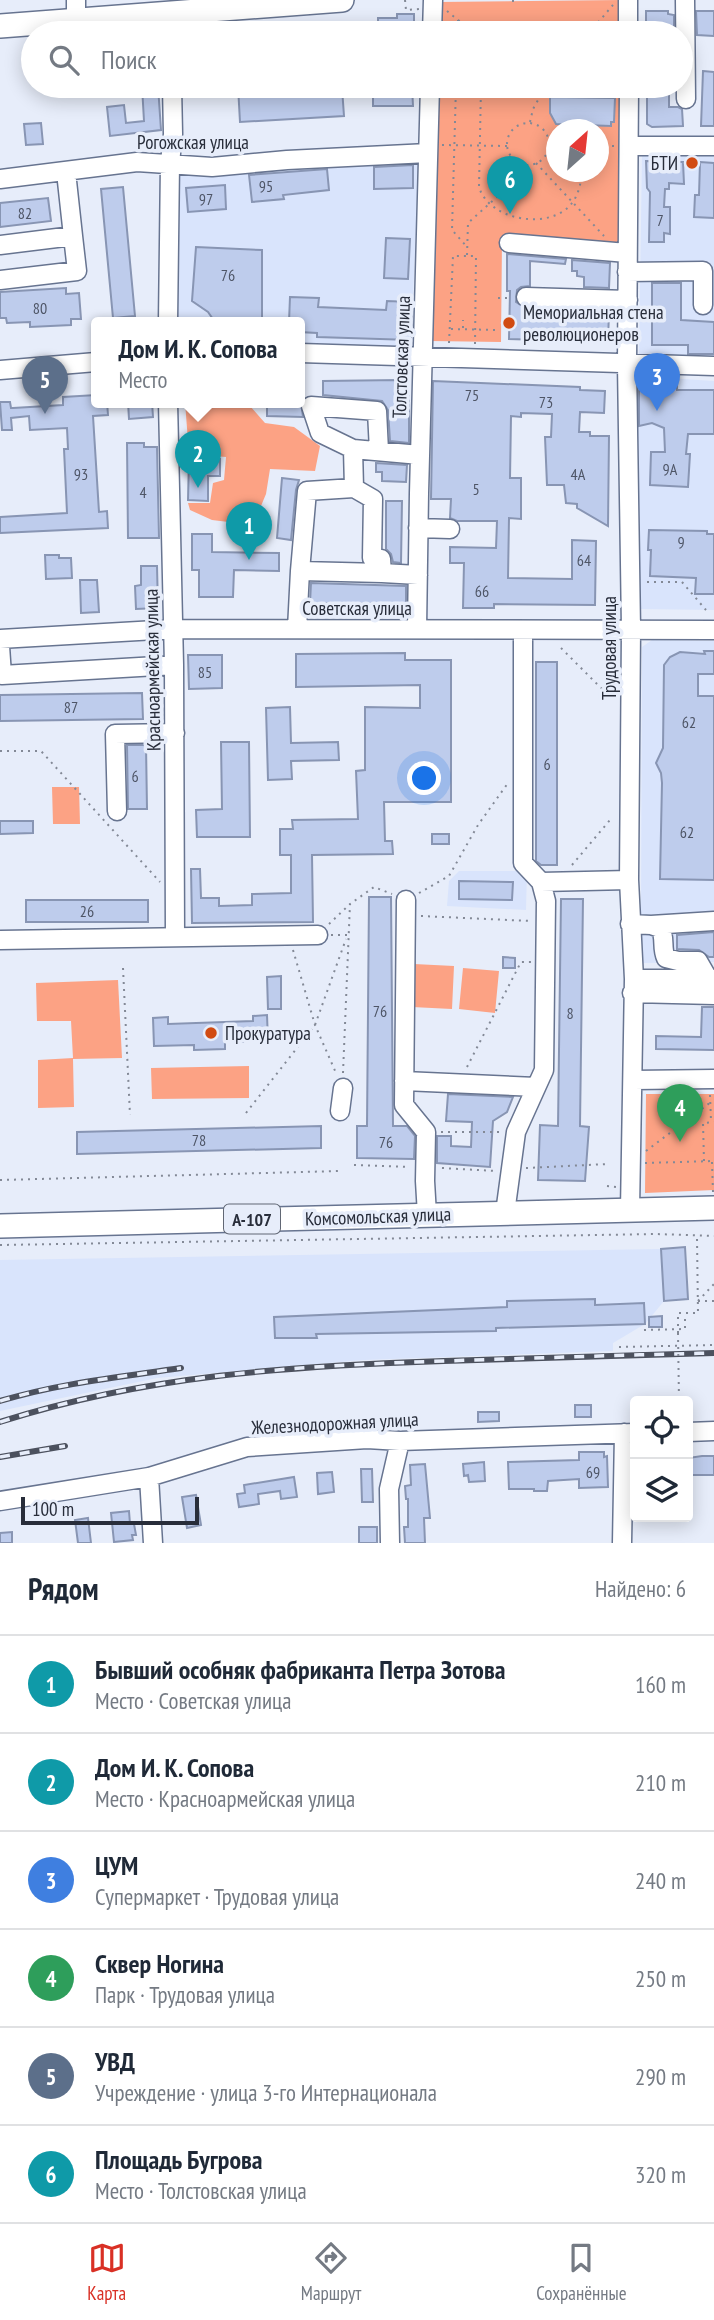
<!DOCTYPE html>
<html lang="ru">
<head>
<meta charset="utf-8">
<style>
	body { margin:0; font-family:"PT Sans Narrow",sans-serif; background:#f2f2f3; color:#1f2937 }
	.controls { position:absolute; right:21px; bottom:21px; display:grid; overflow:hidden; border-radius:7px; box-shadow:0 4px 18px #0003 }
	.controls button { width:63px; height:63px; display:grid; place-items:center; padding:0; border:0; border-bottom:2px solid #e0e1e3; background:#fff; color:#1f2937; font:35px sans-serif }
	.compass { position:absolute; left:546px; top:119px; width:63px; height:63px; border-radius:50%; background:#fff; box-shadow:0 4px 18px #0003; rotate:27deg }
	.scale { position:absolute; left:21px; bottom:18px; width:178px; box-sizing:border-box; padding-left:7px; border:4px solid #282d3a; border-top:0; font-size:19px; line-height:24px; white-space:nowrap; color:#282d3a; -webkit-text-stroke:5px #e7edfa; paint-order:stroke }
	.you { position:absolute; left:425px; top:779px; width:24px; height:24px; margin:-18px; border:5px solid #fff; border-radius:50%; background:#1a73e8; box-shadow:0 0 0 10px #1a73e833 }
	.badge { display:grid; place-items:center; width:46px; height:46px; border-radius:50%; background:#d93025; color:#fff; font-size:23px; font-weight:700 }
	.pin { position:absolute; translate:-50% -58px; filter:drop-shadow(0 2px 4px #0008) }
	.pin::after { content:''; position:absolute; top:37px; width:24px; height:21px; background:inherit; clip-path:polygon(0 0,100% 0,50% 100%) }
	.popup { position:absolute; left:91px; top:317px; width:214px; height:91px; box-sizing:border-box; display:grid; place-content:center; border-radius:7px; background:#fff; filter:drop-shadow(0 2px 5px #0005); font-size:23px; white-space:nowrap; color:#747a83 }
	.popup b { font-size:26px; color:#1f2937 }
	.popup::after { content:''; position:absolute; left:50%; top:100%; margin-left:-14px; border:14px solid transparent; border-top-color:#fff }
	.list { margin:0; padding:0; list-style:none }
	h2 { display:flex; justify-content:space-between; align-items:center; height:91px; margin:0; padding:0 28px; font-size:30px }
	h2 small { font-size:23px; font-weight:400; color:#747a83 }
	.list li { display:grid; grid-template-columns:46px 1fr auto; gap:21px; align-items:center; box-sizing:border-box; height:98px; padding:0 28px; border-top:2px solid #e0e1e3 }
	.list b { display:block; font-size:26px; white-space:nowrap }
	.list p { margin:0; font-size:23px; white-space:nowrap; color:#747a83 }
	.list em { font-size:23px; font-style:normal; color:#747a83 }
	.icon { flex:none; width:38px; height:38px; fill:none; stroke:currentColor; stroke-width:2; stroke-linecap:round; stroke-linejoin:round }
	.map { position:relative; flex:none; width:714px; height:1543px; overflow:hidden }
	.search { position:absolute; background:#fff; box-shadow:0 4px 18px #0003; left:21px; right:21px; top:21px; height:77px; display:flex; align-items:center; gap:18px; box-sizing:border-box; padding:0 24px; border-radius:38px; color:#747a83; font-size:26px }
	.sheet { height:679px; background:#fff }
	nav { display:flex; justify-content:space-around; align-items:center; box-sizing:border-box; height:98px; border-top:2px solid #e0e1e3; background:#fff; font-size:19px; color:#747a83 }
	nav a { display:grid; justify-items:center; gap:4px }
	nav .on { color:#d93025 }
	.map>svg:first-child { display:block }
	.built { fill:#d9e4fc }
	.green { fill:#fca284; fill-rule:evenodd }
	.building { fill:#beccec; stroke:#8895b3; stroke-width:2 }
	.lines { fill:none; stroke-linecap:round; stroke-linejoin:round }
	.minor-casing { stroke:#677490; stroke-width:21 }
	.major-casing { stroke:#677490; stroke-width:26 }
	.path { stroke:#838996; stroke-width:2; stroke-dasharray:2 5; stroke-linecap:butt }
	.minor { stroke:#fff; stroke-width:18 }
	.major { stroke:#fff; stroke-width:23 }
	.rail-casing { stroke:#4c515e; stroke-width:6 }
	.rail { stroke:#e7edfa; stroke-width:3.5; stroke-dasharray:10; stroke-linecap:butt }
	.path-bridge { stroke:#838996; stroke-width:2; stroke-dasharray:2 5; stroke-linecap:butt }
	.poi-dot { fill:#d14b12; stroke:#e7edfa; stroke-width:2.5 }
	.labels { text-anchor:middle; dominant-baseline:central; stroke-width:7; stroke-linejoin:round; paint-order:stroke }
	.number-label { font-size:16px; fill:#4e5566 }
	.shield { fill:#e7edfa; stroke:#616774; stroke-width:2 }
	.shield-label { font-size:18px; font-weight:bold; fill:#282d3a }
	.street-label { font-size:19px; fill:#282d3a; stroke:#e7edfa }
	.poi-label { font-size:19px; fill:#282d3a; stroke:#e7edfa; text-anchor:start }
</style>
</head>
<body>
<div class="map">
<svg width="714" height="1543" viewBox="0 0 714 1543">
	<rect width="100%" height="100%" fill="#e7edfa"/>
	<path class="built" d="M642,154H714V359L639,357Z
		M419,158L411,347L300,344V322H175L180,174Z
		M635,376L714,381V610L640,609Z
		M652,640L714,641V962L643,963L641,915L642,647Z
		M459,871H527L526,910L447,906L449,881Z
		M661,1249L664,1301L645,1324L613,1343V1351L364,1360L157,1378L0,1411V1260Z"/>
	<path class="green" d="M621,0V33H438L439,2Z
		M437,86H622V247L502,240L501,342L431,341ZM556,130H598V172H556Z
		M185,402H250V406L265,423L294,427L320,446L315,471L270,469L266,494L253,525L212,520L190,510L188,503H210L213,483L224,480L226,457L189,454Z
		M52,787H79L80,824H53Z
		M414,964L454,966L452,1009L412,1007Z
		M463,968L499,971L495,1013L459,1009Z
		M118,980L122,1058L73,1059L74,1107L38,1108V1060L73,1058L71,1021H37L36,983Z
		M249,1066V1098L152,1099L151,1068Z
		M646,1094H714V1190L645,1193Z"/>
	<path class="building" d="M646,11H668V14L674,15V33H646Z
		M696,11H714V36L697,35Z
		M397,14H414V33H397V26H378V18H397Z
		M703,71L714,72V126H701Z
		M142,86H158L161,130L110,136L107,107L124,105L126,123L144,121Z
		M238,86H285L286,91L342,88L344,116L240,122Z
		M398,86H412L413,106H373V92H398Z
		M647,86H669V107H678L682,109L683,126L652,127L647,124Z
		M550,97L615,98L614,122H611V126L556,124L550,113Z
		M41,123L43,144L26,145L24,124Z
		M646,161L683,162L684,184L669,183V189H665L664,207H670V234L664,233V242H649L650,192L647,188Z
		M700,162L714,163V218L694,217L695,195H699Z
		M413,165V188L374,189V167Z
		M327,169L329,190L283,195L284,199L252,202L249,175Z
		M225,185L226,209L188,212L186,188Z
		M123,187L135,316L113,318L101,189Z
		M48,198L51,221L0,227V203Z
		M386,238L410,239L408,279L384,278Z
		M196,247L262,250V322H215L208,312L192,301Z
		M507,254L566,259L565,264L530,261V286L521,287L517,290L516,302L526,308L609,311L608,342L509,339L510,291H507Z
		M572,260L610,263L609,288L584,287V277L577,276V271H572Z
		M652,283H681V320L714,322V354H688V345H652Z
		M66,288V294L79,293L81,319H71V325L30,327V322L7,323L6,318H0V292Z
		M290,297L319,298L318,307L386,310L387,301L412,302L411,340L317,337V333L299,332V322H289Z
		M399,380V385H409V443L390,441L388,410L382,401L323,395V381Z
		M650,380L668,382V386H677V390H714V434H688L686,454H690L688,487L650,485L651,452H665L664,428L652,423L639,426V391L641,386Z
		M433,381L580,387V390L605,391L604,413L580,412L579,432H590V436H609L608,526L577,508V504L566,503L564,485H547L545,437H551L552,414L521,413V417L511,416L510,478H521V519L509,518L508,578L572,579V540L596,541L595,605L494,604V608H463L464,563H450V547L496,548L497,521H457L450,518L451,499H431Z
		M96,395V402H107L108,415L93,416L99,512L107,511L108,528L0,533V517L67,513L64,449H68L67,428L30,430L29,416L11,418L12,430H2L0,402H10L11,408H13L63,405V397Z
		M128,402H152L153,417L129,419Z
		M267,402H301L303,417L267,416Z
		M127,443H144V447H157L159,538H128Z
		M189,458L220,459V476H208V501L188,500Z
		M376,463L407,465L406,482L382,481V472H376Z
		M282,478L299,480L296,490L291,540L277,538Z
		M386,501H402L401,563L393,562L391,554L386,549Z
		M649,530L707,531V534H714V594H695L696,578L650,576L651,550H648Z
		M192,534H212V552L279,553V571L234,570L233,597H199V570H192Z
		M45,555H59V558H71L72,578L46,579Z
		M141,566H157L158,608L136,609L135,586L141,585Z
		M80,580H97L99,612L81,613Z
		M311,583L406,586V604L310,603Z
		M704,651H714V674H698V696H714V880L660,879L662,783L661,773L656,763L663,748L664,665L670,657L680,652L705,654Z
		M405,653V660H451V802H384L385,841H392L393,854L312,855L313,922L192,923L191,869H200L201,898H219V906L252,905V894L291,893V855H280V829H293L292,820L358,819L356,771L365,770V707L420,708V685L296,687V654Z
		M188,655H222V688L189,689Z
		M536,662H557V865H541L536,861Z
		M142,693L143,719L0,721V695Z
		M290,707L291,743L338,742L339,760L291,761L292,779L268,780L266,708Z
		M221,742H249L250,837H197L196,810L222,809Z
		M127,745H146L147,809H128Z
		M0,821H33V833L0,834Z
		M432,834H449V844H432Z
		M459,881L513,882L512,900L459,899Z
		M369,897H391L393,1126H407L415,1136L414,1159L357,1158V1126H367Z
		M561,899H583L580,1126L589,1127L585,1181L538,1180L540,1125L558,1126Z
		M26,900H148V922H26Z
		M714,932V957H709L699,950L677,949V935Z
		M503,957L515,958V968H503Z
		M281,976V1009H268L267,977Z
		M702,1007H714V1050L656,1049V1036L701,1037Z
		M267,1015L268,1041L225,1042V1049L194,1050V1045L154,1046L153,1018L168,1017V1024L253,1021V1016Z
		M448,1094L513,1097L507,1112L493,1121L490,1167L437,1163V1136H451V1146L471,1147L472,1122L446,1121Z
		M321,1126V1148L77,1154V1132Z
		M685,1247L688,1299L664,1301L661,1249Z
		M595,1299V1305L644,1303L645,1324L496,1328V1331L316,1334L317,1338H275L274,1317L507,1307V1301Z
		M662,1316V1327H649V1317Z
		M575,1405H591V1417H575Z
		M478,1412H499V1421L478,1422Z
		M579,1452H604V1457L607,1456L608,1487L579,1488V1479L548,1481L547,1491H534V1489H509L508,1462L579,1460Z
		M702,1456H714V1475H688V1458Z
		M484,1462L485,1481L469,1482L468,1475L464,1476L463,1464Z
		M425,1464L430,1518H424L425,1543H405L404,1527H408V1499H406L405,1486L411,1485L410,1465Z
		M361,1469H372L373,1502H362Z
		M332,1472L334,1492L318,1494L317,1473Z
		M294,1477L297,1497L281,1499L280,1491L258,1494L259,1504L239,1507L237,1494L245,1493L244,1485Z
		M196,1495L201,1525L187,1528L182,1497Z
		M129,1511L130,1524H134L136,1535H132L133,1540L114,1542L111,1513Z
		M88,1518L91,1543H78L75,1520Z
		M359,1527H377V1543H359Z
		M12,1532V1543H0V1533Z"/>
	<g class="lines">
		<g class="minor-casing">
			<path id="minor" d="M76,0V21
				M628,0V33
				M685,0L686,99
				M166,15L168,33
				M432,33L433,0
				M629,86L627,364L631,629L629,880L634,979L630,1210
				M629,146H714
				M0,179L137,162L212,167L287,160L428,153
				M509,243L627,253
				M0,245L73,236L66,172
				M627,272L703,271V305
				M0,280L77,271L73,236
				M526,297L628,300
				M168,322L170,163L173,134L172,86
				M300,353L714,366
				M0,370L96,362
				M168,402L174,665L175,937
				M353,449L320,433L311,406L377,411L379,451
				M418,528L450,529
				M300,571L307,491L354,488
				M418,575L382,573L381,559L372,558L373,499L354,488L353,449L420,455
				M297,629L300,571L382,573
				M417,629L419,493L430,86
				M0,639L173,629L714,630
				M0,646L2,675L174,665
				M117,811L115,734L175,733
				M541,882L629,880
				M406,900L404,1105L426,1132L425,1181L427,1215
				M630,924L651,925L660,928C666,937 661,948 666,958L678,961H698L709,980
				M651,925L714,921
				M0,940L318,935
				M634,979H714
				M632,993L714,995
				M634,1080L714,1079
				M404,1081L536,1087
				M340,1111L343,1088
				M505,1213L516,1132L544,1070L546,901L541,882L523,863V631
				M688,1432L714,1431
				M149,1477L153,1543
				M0,1501L149,1477L247,1447L367,1439L400,1441L635,1433
				M390,1543L389,1489L400,1441
				M622,1543L624,1433"/>
		</g>
		<g class="major-casing">
			<path id="major" d="M0,26L342,0
				M0,1226L714,1208"/>
		</g>
		<path class="path" d="M405,0L406,10L419,9
			M513,0V6
			M447,11L458,20V33
			M458,20L477,33
			M589,33L613,5
			M456,86L452,230L467,247
			M481,86L479,187C489,221 551,231 572,203C579,194 581,182 582,172
			M530,122L533,109L546,86
			M507 144a21 21 0 1 1 42 0a21 21 0 1 1-42 0Z
			M442,145L507,146
			M598,146H615
			M536,163L604,236
			M467,255L468,223L519,177L523,165
			M498,298H511
			M463,328V320
			M451,329L497,330
			M449,343L453,256H476L475,344
			M647,582H682L706,610
			M561,648L610,697
			M0,751H41L160,882
			M572,865L610,820
			M419,893L449,876L478,825L508,783
			M421,916L531,921
			M329,924L350,904
			M331,935H347
			M293,950L315,1025L336,1073
			M123,968L130,1115
			M467,1067L521,962H531
			M343,1073L350,904L374,887L392,894
			M710,1095L711,1121
			M246,1113L315,1025L346,939
			M441,1132H502
			M646,1151L711,1102
			M704,1161L703,1123L714,1122
			M712,1162L713,1192
			M645,1163L714,1161
			M354,1165L409,1167
			M442,1168L496,1171
			M526,1168L608,1164
			M0,1180L340,1171
			M607,1186L617,1187
			M0,1245L656,1234L714,1236
			M698,1301L714,1284
			M698,1301H714
			M644,1330L685,1329V1314
			M678,1333V1313H698L697,1238
			M619,1347L714,1345"/>
		<use href="#minor" class="minor"/>
		<use href="#major" class="major"/>
		<g class="rail-casing">
			<path id="rail" d="M0,1401C60,1383 120,1377 181,1368
				M0,1422C147,1375 291,1366 444,1361C534,1358 624,1355 714,1353
				M0,1457L65,1446"/>
		</g>
		<use href="#rail" class="rail"/>
		<path class="path-bridge" d="M678,1333L679,1401"/>
	</g>
	<g class="poi-dot">
		<circle cx="692" cy="163" r="7"/>
		<circle cx="509" cy="323" r="7"/>
		<circle cx="211" cy="1033" r="7"/>
	</g>
	<g class="labels">
		<g class="number-label">
			<text x="266" y="186">95</text>
			<text x="206" y="199">97</text>
			<text x="25" y="213">82</text>
			<text x="660" y="220">7</text>
			<text x="228" y="275">76</text>
			<text x="40" y="308">80</text>
			<text x="472" y="395">75</text>
			<text x="546" y="402">73</text>
			<text x="670" y="469">9А</text>
			<text x="81" y="474">93</text>
			<text x="578" y="474">4А</text>
			<text x="476" y="489">5</text>
			<text x="143" y="492">4</text>
			<text x="681" y="542">9</text>
			<text x="584" y="560">64</text>
			<text x="482" y="591">66</text>
			<text x="205" y="672">85</text>
			<text x="71" y="707">87</text>
			<text x="689" y="722">62</text>
			<text x="547" y="764">6</text>
			<text x="135" y="776">6</text>
			<text x="687" y="832">62</text>
			<text x="87" y="911">26</text>
			<text x="380" y="1011">76</text>
			<text x="570" y="1013">8</text>
			<text x="199" y="1140">78</text>
			<text x="386" y="1142">76</text>
			<text x="593" y="1472">69</text>
		</g>
		<rect class="shield" x="224" y="1204.5" width="56" height="29" rx="5"/>
		<g class="shield-label">
			<text x="252" y="1219">А-107</text>
		</g>
		<g class="street-label">
			<text x="193" y="142">Рогожская улица</text>
			<text transform="translate(401 357) rotate(-88)">Толстовская улица</text>
			<text x="357" y="608">Советская улица</text>
			<text transform="translate(609 648) rotate(-90)">Трудовая улица</text>
			<text transform="translate(152 670) rotate(-91)">Красноармейская улица</text>
			<text transform="translate(378 1216) rotate(-2)">Комсомольская улица</text>
			<text transform="translate(335 1423) rotate(-3)">Железнодорожная улица</text>
		</g>
		<g class="poi-label">
			<text x="678" y="163" text-anchor="end">БТИ</text>
			<text x="523" y="312">Мемориальная стена<tspan x="523" dy="22">революционеров</tspan></text>
			<text x="225" y="1033">Прокуратура</text>
		</g>
	</g>
</svg>
<div class="controls">
<button><svg class="icon" aria-label="locate" viewBox="0 0 24 24"><circle cx="12" cy="12" r="6"/><path d="M12 2v4M12 18v4M2 12h4M18 12h4"/></svg></button>
<button><svg class="icon" aria-label="layers" viewBox="0 0 24 24"><path d="M12 4l9 5-9 5-9-5zM3 14l9 5 9-5"/></svg></button>
</div>
<svg class="compass" viewBox="-18 -18 36 36"><path d="M0-13l5 13h-10z" fill="#e53935"/><path d="M0 13l5-13h-10z" fill="#747a83"/></svg>
<div class="scale">100 m</div>
<div class="you"></div>
<div class="pin badge" style="left:249px;top:560px;background:#0f9aa8">1</div>
<div class="pin badge" style="left:198px;top:488px;background:#0f9aa8">2</div>
<div class="popup"><b>Дом И. К. Сопова</b>Место</div>
<div class="pin badge" style="left:657px;top:411px;background:#3f7fe0">3</div>
<div class="pin badge" style="left:680px;top:1142px;background:#2e9e5b">4</div>
<div class="pin badge" style="left:45px;top:414px;background:#5c6f8a">5</div>
<div class="pin badge" style="left:510px;top:214px;background:#0f9aa8">6</div>
<div class="search"><svg class="icon" aria-label="search" viewBox="0 0 24 24"><circle cx="10" cy="10" r="6"/><path d="M15 15l6 6"/></svg>Поиск</div>
</div>
<section class="sheet">
<h2>Рядом<small>Найдено: 6</small></h2>
<ul class="list">
<li><span class="badge" style="background:#0f9aa8">1</span><div><b>Бывший особняк фабриканта Петра Зотова</b><p>Место · Советская улица</p></div><em>160 m</em></li>
<li><span class="badge" style="background:#0f9aa8">2</span><div><b>Дом И. К. Сопова</b><p>Место · Красноармейская улица</p></div><em>210 m</em></li>
<li><span class="badge" style="background:#3f7fe0">3</span><div><b>ЦУМ</b><p>Супермаркет · Трудовая улица</p></div><em>240 m</em></li>
<li><span class="badge" style="background:#2e9e5b">4</span><div><b>Сквер Ногина</b><p>Парк · Трудовая улица</p></div><em>250 m</em></li>
<li><span class="badge" style="background:#5c6f8a">5</span><div><b>УВД</b><p>Учреждение · улица 3-го Интернационала</p></div><em>290 m</em></li>
<li><span class="badge" style="background:#0f9aa8">6</span><div><b>Площадь Бугрова</b><p>Место · Толстовская улица</p></div><em>320 m</em></li>
</ul>
</section>
<nav>
<a class="on"><svg class="icon" aria-label="map" viewBox="0 0 24 24"><path d="M3 6l6-2 6 2 6-2v14l-6 2-6-2-6 2zM9 4v14M15 6v14"/></svg>Карта</a>
<a><svg class="icon" aria-label="directions" viewBox="0 0 24 24"><path d="M12 3l9 9-9 9-9-9zM9 14v-3h6M13 9l2 2-2 2"/></svg>Маршрут</a>
<a><svg class="icon" aria-label="saved" viewBox="0 0 24 24"><path d="M7 4h10v16l-5-4-5 4z"/></svg>Сохранённые</a>
</nav>
</body>
</html>
